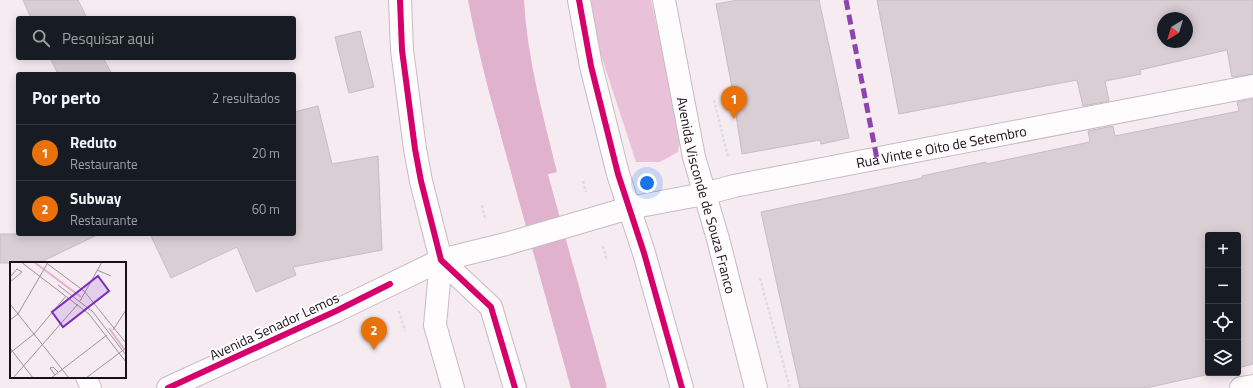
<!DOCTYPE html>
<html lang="pt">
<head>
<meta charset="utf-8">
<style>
	body { margin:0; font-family:"Titillium Web",sans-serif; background:#242831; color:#f1f3f6 }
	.controls { position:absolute; right:12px; bottom:12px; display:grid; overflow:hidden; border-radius:4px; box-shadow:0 2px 10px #0003 }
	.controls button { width:36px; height:36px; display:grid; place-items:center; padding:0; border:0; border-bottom:1px solid #363941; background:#171b24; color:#f1f3f6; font:20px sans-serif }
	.compass { position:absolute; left:1157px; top:12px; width:36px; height:36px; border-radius:50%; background:#171b24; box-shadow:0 2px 10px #0003; rotate:218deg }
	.you { position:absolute; left:647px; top:183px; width:14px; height:14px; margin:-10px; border:3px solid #fff; border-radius:50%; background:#1a73e8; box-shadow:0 0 0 6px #1a73e833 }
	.badge { display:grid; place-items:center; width:26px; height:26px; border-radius:50%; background:#0f766e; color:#fff; font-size:13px; font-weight:700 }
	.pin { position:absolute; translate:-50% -33px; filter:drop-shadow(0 1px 2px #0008) }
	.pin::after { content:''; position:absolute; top:21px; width:14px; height:12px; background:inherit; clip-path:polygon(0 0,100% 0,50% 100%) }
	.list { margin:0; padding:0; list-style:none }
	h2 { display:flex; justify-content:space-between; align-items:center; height:52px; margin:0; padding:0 16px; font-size:17px }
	h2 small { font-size:13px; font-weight:400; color:#9ea1a6 }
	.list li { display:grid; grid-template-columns:26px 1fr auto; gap:12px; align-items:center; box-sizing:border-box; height:56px; padding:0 16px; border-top:1px solid #363941 }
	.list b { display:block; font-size:15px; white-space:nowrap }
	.list p { margin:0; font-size:13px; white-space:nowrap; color:#9ea1a6 }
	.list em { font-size:13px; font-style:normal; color:#9ea1a6 }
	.icon { flex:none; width:22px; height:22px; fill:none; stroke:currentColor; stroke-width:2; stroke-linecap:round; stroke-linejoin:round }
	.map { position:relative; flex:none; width:1253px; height:388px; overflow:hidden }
	.search { position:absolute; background:#171b24; box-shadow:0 2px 10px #0003; left:16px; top:16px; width:280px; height:44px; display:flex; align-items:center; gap:10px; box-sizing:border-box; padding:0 14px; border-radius:4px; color:#9ea1a6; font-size:15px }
	.panel { position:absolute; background:#171b24; box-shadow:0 2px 10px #0003; left:16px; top:72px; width:280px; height:164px; border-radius:4px }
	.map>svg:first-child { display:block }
	.forest { fill:#e9c2da }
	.water { fill:#e0b2ce }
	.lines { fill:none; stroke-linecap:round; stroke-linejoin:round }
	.canal { stroke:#e0b2ce; stroke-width:35 }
	.building { fill:#daced5; stroke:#c8bcc3; fill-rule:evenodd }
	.lane-casing { stroke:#c7bbc2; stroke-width:22 }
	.street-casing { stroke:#c7bbc2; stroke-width:24 }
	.secondary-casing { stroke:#c7bbc2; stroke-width:24 }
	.path { stroke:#e0dcde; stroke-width:2.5; stroke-dasharray:3 2; stroke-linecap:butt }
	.lane { stroke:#fefcfd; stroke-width:20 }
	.street { stroke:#fefcfd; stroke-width:22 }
	.secondary { stroke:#fefcfd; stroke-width:22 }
	.quiet { stroke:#8e44ad; stroke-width:5; stroke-dasharray:10 5; stroke-linecap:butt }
	.cycleway-casing { stroke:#fff; stroke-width:8 }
	.cycleway { stroke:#d6006c; stroke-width:6 }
	.labels { text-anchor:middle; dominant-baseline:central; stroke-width:4; stroke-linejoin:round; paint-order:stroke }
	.street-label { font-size:14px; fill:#1b0f17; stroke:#fff }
	.inset-river { fill:none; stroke:#e0b2ce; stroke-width:2 }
	.inset-road { fill:none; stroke:#9f939a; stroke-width:1 }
	.view { fill:#7b2cbf; fill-opacity:0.15; stroke:#7b2cbf; stroke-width:2 }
	.inset-edge { fill:none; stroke:#1b0f17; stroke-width:2 }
</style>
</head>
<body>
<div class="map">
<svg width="1253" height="388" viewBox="0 0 1253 388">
	<rect width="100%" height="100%" fill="#f7ebf2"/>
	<path class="forest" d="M591,0H651L681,136L678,152L660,162H636L599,49Z"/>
	<path class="water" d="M468,0H524C527,58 543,115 557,172L516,182C496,122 480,62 468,0Z"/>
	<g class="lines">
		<path class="canal" d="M518,132L589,388"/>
	</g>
	<path class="building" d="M23,0H78L87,18H31Z
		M738,0H819L849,138L821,144L820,140L742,154L731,82L716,4Z
		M877,0H1253V74L1232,77L1227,50L1140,70L1141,74L1105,81L1109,101L1083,106L1077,80L899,114ZM1163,18H1187V42H1163Z
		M360,31L374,87L349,93L335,37Z
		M50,58H103L112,74H58Z
		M1253,99V364L1238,368V235H1208V373H1214L1146,388H800L761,212L922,178V176L986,162V164L1090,142L1088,131L1113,126L1115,136L1239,111L1237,102Z
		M318,106L332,164L378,156L382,250L293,267L296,275L256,292L237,247L171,278L150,234H294V112Z
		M0,234H99L39,263H0Z"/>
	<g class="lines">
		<g class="lane-casing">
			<path id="lane" d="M86,377L91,388"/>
		</g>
		<g class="street-casing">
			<g id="street">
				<path id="s1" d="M704,194L734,186L1253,86"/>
				<path d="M1241,388L1253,386"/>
			</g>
		</g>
		<g class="secondary-casing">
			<g id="secondary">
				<path d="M400,0L402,50L415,149L421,181L441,260L435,325L453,388"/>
				<path d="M579,0L591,66L618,174L644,253L682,388"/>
				<path id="s2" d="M664,0L694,157L718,239L756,388"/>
				<path d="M441,260L491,307L515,388"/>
				<path d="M168,388L336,311L441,260L506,244L629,208L704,194"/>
			</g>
		</g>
		<path class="path" d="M714,100L728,157
			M583,181L586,192
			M482,205L485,219
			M603,246L607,261
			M760,278L790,388
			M399,311L405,331"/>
		<use href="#lane" class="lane"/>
		<use href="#street" class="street"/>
		<use href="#secondary" class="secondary"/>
		<path class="quiet" d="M846,0L877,159"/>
		<g class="cycleway-casing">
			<path id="cycleway" d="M400,0L402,50L415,149L421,181L441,260L491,307L515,388
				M579,0L591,66L618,174L644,253L682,388
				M168,388L336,311L390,284"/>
		</g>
		<use href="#cycleway" class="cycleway"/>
	</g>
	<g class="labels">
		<g class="street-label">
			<text stroke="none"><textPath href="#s1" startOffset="242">Rua Vinte e Oito de Setembro</textPath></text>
			<text stroke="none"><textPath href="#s2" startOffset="200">Avenida Visconde de Souza Franco</textPath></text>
			<text transform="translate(274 326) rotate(-25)">Avenida Senador Lemos</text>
		</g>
	</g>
	<g transform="translate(10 262)">
		<rect width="116" height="116" fill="#f7ebf2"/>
		<path class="inset-river" d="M24,0L71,35M99,66L114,87"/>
		<path class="inset-road" d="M11,0L79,52L116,100M35,0L74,29L116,81M87,8L101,14M0,15L7,7L12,10L0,20M48,23L83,50L116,93M70,39L92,0M0,42L59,116M0,58L8,52L37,2M103,68L116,48M0,86L23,116M0,91L24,72L56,34M45,113L40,106L43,105L48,110M3,116L68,42M41,116L97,73M76,116L116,86"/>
		<path class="view" d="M88,14L99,29L53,65L42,50Z"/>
		<rect width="116" height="116" class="inset-edge"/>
	</g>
</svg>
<div class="controls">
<button>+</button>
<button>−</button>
<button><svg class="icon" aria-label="locate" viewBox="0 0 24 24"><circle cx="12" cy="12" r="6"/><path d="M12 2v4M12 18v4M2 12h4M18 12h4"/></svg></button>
<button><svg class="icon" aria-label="layers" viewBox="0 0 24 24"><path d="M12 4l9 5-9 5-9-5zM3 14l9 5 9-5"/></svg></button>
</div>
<svg class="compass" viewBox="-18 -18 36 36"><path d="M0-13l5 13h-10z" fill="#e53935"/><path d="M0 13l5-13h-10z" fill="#9ea1a6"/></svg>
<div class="you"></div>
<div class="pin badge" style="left:734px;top:119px;background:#e8710a">1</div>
<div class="pin badge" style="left:374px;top:350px;background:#e8710a">2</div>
<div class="search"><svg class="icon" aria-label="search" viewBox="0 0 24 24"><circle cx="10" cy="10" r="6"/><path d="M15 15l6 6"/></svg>Pesquisar aqui</div>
<section class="panel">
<h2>Por perto<small>2 resultados</small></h2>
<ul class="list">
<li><span class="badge" style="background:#e8710a">1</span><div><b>Reduto</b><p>Restaurante</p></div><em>20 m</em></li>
<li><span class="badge" style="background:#e8710a">2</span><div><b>Subway</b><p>Restaurante</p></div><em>60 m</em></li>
</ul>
</section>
</div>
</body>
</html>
